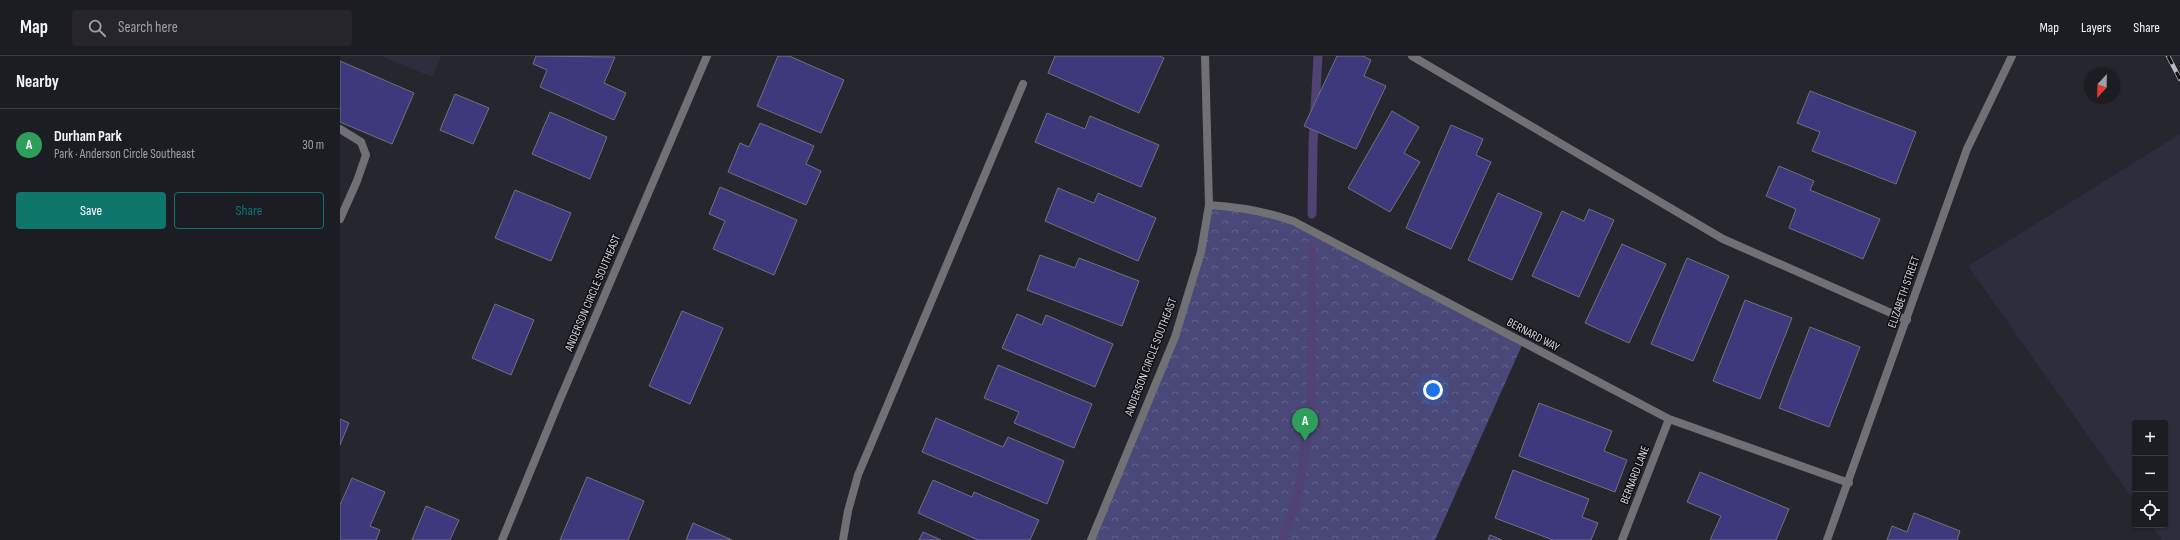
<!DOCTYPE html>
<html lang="en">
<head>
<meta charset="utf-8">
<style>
	body { margin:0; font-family:"Sofia Sans Condensed",sans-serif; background:#25252b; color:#f1f3f6 }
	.controls { position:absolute; right:12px; bottom:12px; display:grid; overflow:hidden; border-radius:4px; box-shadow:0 1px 3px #0004 }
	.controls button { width:36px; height:36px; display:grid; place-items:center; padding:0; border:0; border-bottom:1px solid #3a3a41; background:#1c1c23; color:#f1f3f6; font:20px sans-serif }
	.compass { position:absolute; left:1744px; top:12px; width:36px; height:36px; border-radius:50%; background:#1c1c23; box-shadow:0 1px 3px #0004; rotate:202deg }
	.you { position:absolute; left:1093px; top:334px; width:14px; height:14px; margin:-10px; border:3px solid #fff; border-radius:50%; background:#1a73e8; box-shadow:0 0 0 6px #1a73e833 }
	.badge { display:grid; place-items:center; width:26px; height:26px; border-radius:50%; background:#0f766e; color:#fff; font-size:13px; font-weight:700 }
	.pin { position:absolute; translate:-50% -33px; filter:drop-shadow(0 1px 2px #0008) }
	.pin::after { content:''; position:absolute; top:21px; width:14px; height:12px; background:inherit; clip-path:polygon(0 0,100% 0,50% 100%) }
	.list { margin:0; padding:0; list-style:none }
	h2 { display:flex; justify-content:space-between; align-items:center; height:52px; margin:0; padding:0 16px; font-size:17px }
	h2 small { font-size:13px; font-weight:400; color:#a0a1a6 }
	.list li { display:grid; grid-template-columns:26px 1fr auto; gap:12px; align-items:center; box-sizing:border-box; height:72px; padding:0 16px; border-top:1px solid #3a3a41 }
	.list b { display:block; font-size:15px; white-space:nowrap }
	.list p { margin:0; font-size:13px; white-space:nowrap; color:#a0a1a6 }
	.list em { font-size:13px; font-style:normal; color:#a0a1a6 }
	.actions { display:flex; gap:8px; padding:12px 16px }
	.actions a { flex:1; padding:9px 0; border:1px solid #0f766e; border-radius:4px; text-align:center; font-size:14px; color:#0f766e }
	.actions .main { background:#0f766e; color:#fff }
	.icon { flex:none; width:22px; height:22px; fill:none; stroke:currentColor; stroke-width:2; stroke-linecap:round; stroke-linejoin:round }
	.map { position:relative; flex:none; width:1840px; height:484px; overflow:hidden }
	header { display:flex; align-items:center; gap:24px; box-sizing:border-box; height:56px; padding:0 20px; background:#1c1c23; border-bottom:1px solid #3a3a41 }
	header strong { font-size:19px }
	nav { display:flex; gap:22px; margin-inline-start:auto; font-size:14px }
	.search { width:280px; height:36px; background:#25252b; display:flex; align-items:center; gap:10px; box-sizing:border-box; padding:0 14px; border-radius:4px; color:#a0a1a6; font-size:15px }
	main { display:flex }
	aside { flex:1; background:#1c1c23 }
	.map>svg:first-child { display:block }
	.built { fill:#2d2e3d }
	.park { fill:url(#park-crowns) }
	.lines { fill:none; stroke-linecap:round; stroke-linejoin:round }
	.stream { stroke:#504374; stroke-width:9 }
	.building { fill:#3e387c; stroke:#70717c }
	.service { stroke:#707075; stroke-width:8 }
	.minor { stroke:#707075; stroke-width:8 }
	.rail-casing { stroke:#babac0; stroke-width:4.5 }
	.rail { stroke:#0f0f13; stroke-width:3; stroke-dasharray:9; stroke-linecap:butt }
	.labels { text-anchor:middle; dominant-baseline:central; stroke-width:3; stroke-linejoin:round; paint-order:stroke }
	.street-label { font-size:12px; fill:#d4d4da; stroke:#0f0f13 }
</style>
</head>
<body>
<header>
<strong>Map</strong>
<div class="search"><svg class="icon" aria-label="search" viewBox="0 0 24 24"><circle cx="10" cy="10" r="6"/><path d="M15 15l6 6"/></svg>Search here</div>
<nav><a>Map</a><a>Layers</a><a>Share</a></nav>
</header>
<main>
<aside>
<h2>Nearby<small></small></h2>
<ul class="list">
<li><span class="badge" style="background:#2e9e5b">A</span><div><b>Durham Park</b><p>Park · Anderson Circle Southeast</p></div><em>30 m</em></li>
</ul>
<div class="actions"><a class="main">Save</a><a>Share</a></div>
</aside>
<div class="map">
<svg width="1840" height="484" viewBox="0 0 1840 484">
	<defs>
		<pattern id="park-crowns" width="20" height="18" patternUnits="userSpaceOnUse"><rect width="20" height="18" fill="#4a4878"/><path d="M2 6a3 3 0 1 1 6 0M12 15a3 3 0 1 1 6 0" fill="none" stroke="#63628b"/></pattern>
	</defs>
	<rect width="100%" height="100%" fill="#26262f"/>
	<path class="built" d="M41,0H101L92,21Z
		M1840,78V484H1822L1811,469H1825V367H1795V446L1628,210Z"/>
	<path class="park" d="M869,149L928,156L1183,287L1095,484H751L835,281Z"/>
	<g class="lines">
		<path class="stream" d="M972,158L973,88L978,0
			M943,484L958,439L971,352L972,193"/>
	</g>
	<path class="building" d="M196,0L275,1L264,27L286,37L274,64L200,31L207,14L193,8Z
		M438,0H449L504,24L481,77L417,50Z
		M715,0H819L824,2L799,57L708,17Z
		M997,0H1023L1031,4L1024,20L1046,30L1016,93L964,70Z
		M0,5L74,37L52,88L0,66Z
		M1470,35L1576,76L1556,128L1472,95L1480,76L1457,67Z
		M115,38L149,52L133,88L100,74Z
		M1052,55L1079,71L1064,97L1080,106L1050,156L1008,132Z
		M210,56L267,81L250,123L192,98Z
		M707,57L745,73L750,60L819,89L801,131L695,86Z
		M420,67L474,90L466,108L481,115L466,149L388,116L400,87L409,91Z
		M1111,69L1143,83L1136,99L1151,106L1111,193L1066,172Z
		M1439,110L1474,125L1470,134L1540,163L1523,203L1449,172L1456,153L1426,140Z
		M380,131L457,164L434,219L373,193L385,165L369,158Z
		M718,132L754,147L758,137L816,162L798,205L705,165Z
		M175,134L231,157L211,205L155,182Z
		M1158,137L1202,157L1172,224L1128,204Z
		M1249,153L1274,164L1239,241L1192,220L1222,155L1244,165Z
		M1282,188L1326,208L1289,287L1245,267Z
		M700,199L735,212L739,202L799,225L782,270L687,234Z
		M1347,202L1389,220L1353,305L1311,288Z
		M1405,244L1452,262L1420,343L1373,325Z
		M155,248L194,264L171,319L132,302Z
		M342,255L383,272L350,348L309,330Z
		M677,258L702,269L706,259L773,288L755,331L662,292Z
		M1470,271L1520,291L1489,371L1439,352Z
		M658,309L752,348L734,392L674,367L679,356L644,342Z
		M1199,347L1272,375L1264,395L1287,404L1275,436L1179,400Z
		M596,362L663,391L668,381L724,405L707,448L582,396Z
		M0,363L9,367L0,389Z
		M1173,414L1249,443L1242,461L1258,467L1251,484H1213L1155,462Z
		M1360,416L1449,453L1436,484H1370L1381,460L1347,446Z
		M247,421L304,445L288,484H220Z
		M12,422L45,436L30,470L40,474L36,484H0V449Z
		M593,424L632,441L634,436L699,464L690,484H638L578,457Z
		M86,450L119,464L110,484H72Z
		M1574,457L1620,475L1617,484H1547L1552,470L1567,476Z
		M353,467L392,484H346Z
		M583,476L601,484H579Z
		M1150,479L1162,484H1148Z"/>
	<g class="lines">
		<path class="service" d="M1072,0L1383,183L1567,264
			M503,484L508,455L518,419L683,28"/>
		<path class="minor" d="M0,73L21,86L26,99L17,125L0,163
			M869,149C899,151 925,155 953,165L1329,363L1509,427
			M162,484L218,348L367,0
			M751,484L835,281L861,196L869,149L865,0
			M1282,484L1329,363
			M1487,484L1627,93L1672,0"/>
		<g class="rail-casing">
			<path id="rail" d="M1828,0L1840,23"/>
		</g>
		<use href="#rail" class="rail"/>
	</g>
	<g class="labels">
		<g class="street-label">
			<text transform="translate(1564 236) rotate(-71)">ELIZABETH STREET</text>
			<text transform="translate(253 237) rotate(-67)">ANDERSON CIRCLE SOUTHEAST</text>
			<text transform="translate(1193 279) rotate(28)">BERNARD WAY</text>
			<text transform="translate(811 301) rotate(-69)">ANDERSON CIRCLE SOUTHEAST</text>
			<text transform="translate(1295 419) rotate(-69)">BERNARD LANE</text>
		</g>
	</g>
</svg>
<div class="controls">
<button>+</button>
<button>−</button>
<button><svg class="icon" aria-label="locate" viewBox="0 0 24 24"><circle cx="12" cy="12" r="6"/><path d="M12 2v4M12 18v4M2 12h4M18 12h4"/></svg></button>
</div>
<svg class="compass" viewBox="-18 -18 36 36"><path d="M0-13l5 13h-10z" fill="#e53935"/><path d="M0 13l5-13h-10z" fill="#a0a1a6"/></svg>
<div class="you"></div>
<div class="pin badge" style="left:965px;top:385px;background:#2e9e5b">A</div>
</div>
</main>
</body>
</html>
